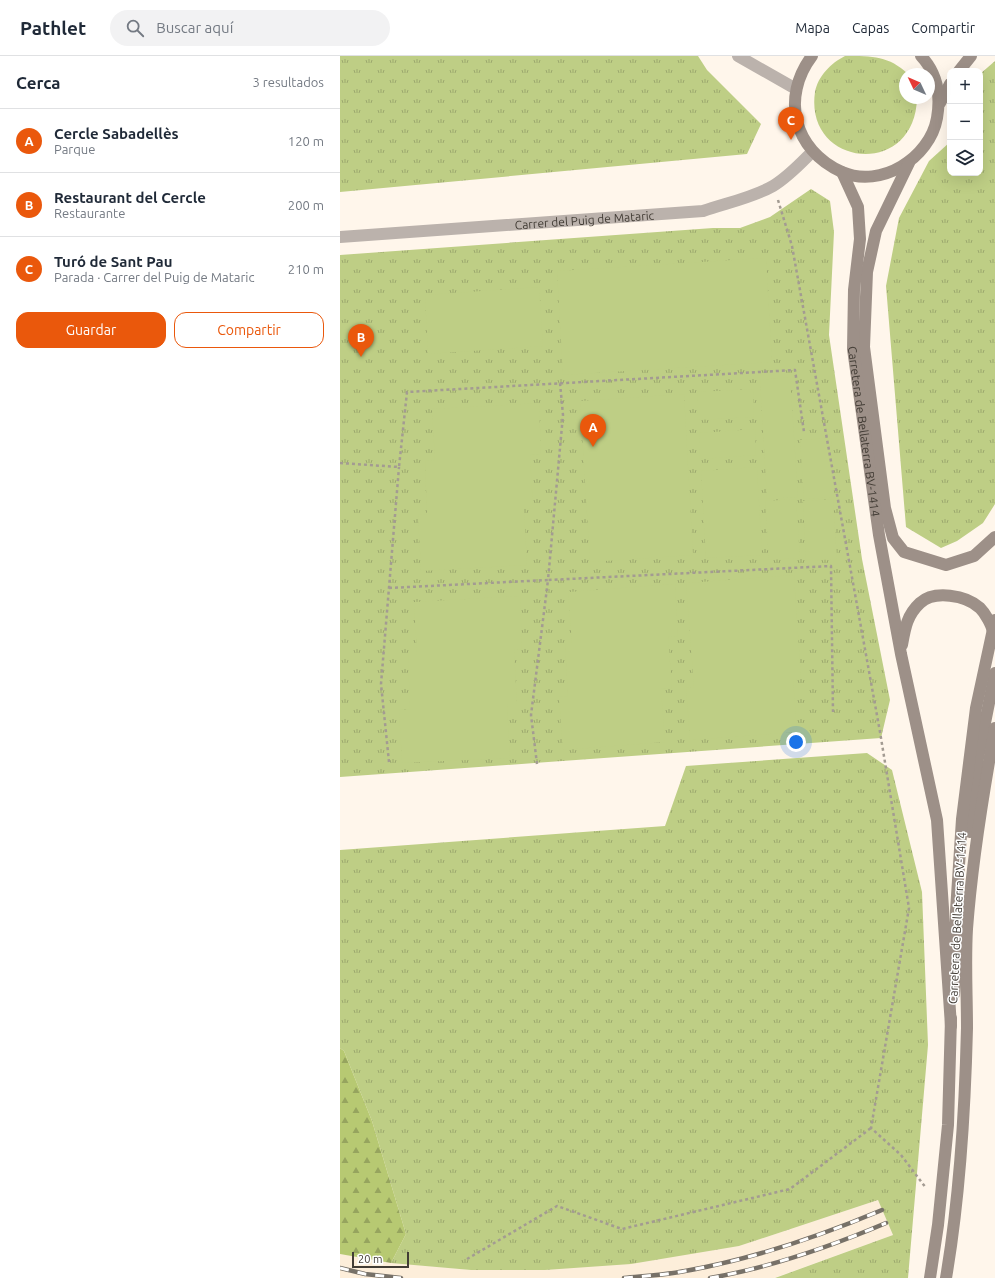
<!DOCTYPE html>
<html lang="es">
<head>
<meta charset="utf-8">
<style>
	body { margin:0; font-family:Ubuntu,sans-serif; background:#f2f2f3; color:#1f2937 }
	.controls { position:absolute; right:12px; top:12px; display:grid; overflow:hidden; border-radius:8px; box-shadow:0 4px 16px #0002 }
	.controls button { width:36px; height:36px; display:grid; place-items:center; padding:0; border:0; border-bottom:1px solid #e0e1e3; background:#fff; color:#1f2937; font:20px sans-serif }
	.compass { position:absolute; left:559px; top:12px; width:36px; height:36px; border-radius:50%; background:#fff; box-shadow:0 4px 16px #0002; rotate:314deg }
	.scale { position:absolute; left:12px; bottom:10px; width:57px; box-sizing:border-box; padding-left:4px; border:2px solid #423c35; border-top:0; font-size:11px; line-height:14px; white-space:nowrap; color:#423c35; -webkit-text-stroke:3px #fff; paint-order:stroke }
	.you { position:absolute; left:456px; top:686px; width:14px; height:14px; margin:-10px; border:3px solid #fff; border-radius:50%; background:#1a73e8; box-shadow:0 0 0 6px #1a73e833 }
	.badge { display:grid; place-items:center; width:26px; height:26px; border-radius:50%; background:#ea580c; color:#fff; font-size:13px; font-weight:700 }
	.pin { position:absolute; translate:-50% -33px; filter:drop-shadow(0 1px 2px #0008) }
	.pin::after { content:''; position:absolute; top:21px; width:14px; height:12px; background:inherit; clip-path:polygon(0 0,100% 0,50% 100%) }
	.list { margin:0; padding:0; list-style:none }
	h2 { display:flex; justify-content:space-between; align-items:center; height:52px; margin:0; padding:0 16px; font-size:17px }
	h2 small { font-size:13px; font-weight:400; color:#747a83 }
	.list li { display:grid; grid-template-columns:26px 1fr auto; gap:12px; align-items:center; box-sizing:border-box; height:64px; padding:0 16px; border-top:1px solid #e0e1e3 }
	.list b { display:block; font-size:15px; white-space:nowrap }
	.list p { margin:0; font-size:13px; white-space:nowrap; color:#747a83 }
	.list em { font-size:13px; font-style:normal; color:#747a83 }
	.actions { display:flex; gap:8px; padding:12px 16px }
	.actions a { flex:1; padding:9px 0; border:1px solid #ea580c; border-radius:12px; text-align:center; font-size:14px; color:#ea580c }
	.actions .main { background:#ea580c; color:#fff }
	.icon { flex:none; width:22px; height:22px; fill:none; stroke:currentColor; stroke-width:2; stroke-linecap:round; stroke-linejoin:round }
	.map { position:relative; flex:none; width:655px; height:1222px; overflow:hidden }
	header { display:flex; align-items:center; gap:24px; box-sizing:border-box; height:56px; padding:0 20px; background:#fff; border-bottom:1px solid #e0e1e3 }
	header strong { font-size:19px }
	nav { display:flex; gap:22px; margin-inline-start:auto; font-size:14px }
	.search { width:280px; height:36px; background:#f2f2f3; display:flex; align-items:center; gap:10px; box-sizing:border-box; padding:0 14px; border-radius:22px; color:#747a83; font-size:15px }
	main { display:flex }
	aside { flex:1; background:#fff }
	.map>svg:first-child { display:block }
	.built { fill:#fdeeda }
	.grass { fill:url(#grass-tufts) }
	.forest { fill:url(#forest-firs) }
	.pitch { fill:#bece85 }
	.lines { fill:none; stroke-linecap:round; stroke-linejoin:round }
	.path { stroke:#a39b92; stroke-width:2.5; stroke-dasharray:3 3; stroke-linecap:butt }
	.street { stroke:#bbb2ac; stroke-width:12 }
	.secondary { stroke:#9d9088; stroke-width:12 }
	.rail-casing { stroke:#777168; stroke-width:4.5 }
	.rail { stroke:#fff; stroke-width:3; stroke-dasharray:9; stroke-linecap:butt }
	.labels { text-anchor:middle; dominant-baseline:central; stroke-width:3; stroke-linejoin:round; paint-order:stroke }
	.street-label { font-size:12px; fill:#423c35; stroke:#fff }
</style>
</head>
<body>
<header>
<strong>Pathlet</strong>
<div class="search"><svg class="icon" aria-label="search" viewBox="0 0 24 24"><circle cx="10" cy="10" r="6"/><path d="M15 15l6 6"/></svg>Buscar aquí</div>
<nav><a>Mapa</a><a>Capas</a><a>Compartir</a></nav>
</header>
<main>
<aside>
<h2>Cerca<small>3 resultados</small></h2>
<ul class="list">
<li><span class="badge">A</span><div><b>Cercle Sabadellès</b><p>Parque</p></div><em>120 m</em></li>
<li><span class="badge">B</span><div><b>Restaurant del Cercle</b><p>Restaurante</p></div><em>200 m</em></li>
<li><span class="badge">C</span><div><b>Turó de Sant Pau</b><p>Parada · Carrer del Puig de Mataric</p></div><em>210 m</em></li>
</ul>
<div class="actions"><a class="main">Guardar</a><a>Compartir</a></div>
</aside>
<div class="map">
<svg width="655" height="1222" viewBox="0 0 655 1222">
	<defs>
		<pattern id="grass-tufts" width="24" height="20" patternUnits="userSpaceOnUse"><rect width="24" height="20" fill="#bece85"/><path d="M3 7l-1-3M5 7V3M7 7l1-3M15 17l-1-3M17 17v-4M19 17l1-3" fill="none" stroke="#9ca86e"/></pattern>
		<pattern id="forest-firs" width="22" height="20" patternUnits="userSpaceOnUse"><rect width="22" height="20" fill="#b7c972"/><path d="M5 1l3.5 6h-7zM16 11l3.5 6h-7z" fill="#96a45e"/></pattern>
	</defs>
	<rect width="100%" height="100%" fill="#fff6eb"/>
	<path class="built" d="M538,1144L553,1179L434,1222H0V1198L56,1207L131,1214L399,1190Z"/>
	<path class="grass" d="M0,0H358L367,14L421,68L407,98L0,136Z
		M505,0C533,0 549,0 568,18H565V42H577C575,123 464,112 475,36C478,20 491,7 505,0Z
		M655,5V448L643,467L617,485L601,492L566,471L546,230L559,162L589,105L610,86V117H640V18Z
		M471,133L490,145L494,176L489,279L522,503L550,644L541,682L0,721V199L373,172H400L430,161Z
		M527,697L552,714L582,836L588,989L568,1222H435L553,1179L538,1144L399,1190L291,1208L205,1214H131L51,1207L66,1178L32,1065L4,995L0,992V794L325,770L346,710Z"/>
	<path class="forest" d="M0,992L4,995L32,1065L66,1178L51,1207L0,1198Z"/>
	<path class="pitch" d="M426,202L432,306L223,319L217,215Z
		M199,231L203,290L88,298L85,239Z
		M450,321L458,441L427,443L420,324Z
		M413,333L414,361L358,364L357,336Z
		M344,338L353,499L250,506L240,345Z
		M199,347L201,398L190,399L193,452L184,453L187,509L81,515L78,459L87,458L85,405L95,404L92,353Z
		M415,373L416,399L360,403L359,377Z
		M491,382L494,441L464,443L460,384Z
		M417,411L422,499L366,502L361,415Z
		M456,443L460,502L429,504L425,445Z
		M493,443L497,503L466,505L463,445Z
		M454,519L461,623L453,624L457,676L350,684L346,632L354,631L346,527Z
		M335,528L338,580L328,581L332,632L321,633L325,686L223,694L219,641L228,640L225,588H232L228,536Z
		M180,540L182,593L174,594L177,648H167L170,702L62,707L59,654L70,653L68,599H77L74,546Z"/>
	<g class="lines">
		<path class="path" d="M438,144L452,190L540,676L569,852L531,1072L561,1099L586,1132
			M0,407L59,411L67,336L455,314L464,376
			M49,532L208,524L223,359L220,327
			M49,706L41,628L59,411
			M197,708L191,659L208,524L491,510L493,656
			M127,1203L217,1150L282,1173L450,1133L531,1072"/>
		<g class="street">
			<path d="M398,0L456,33"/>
			<path id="s1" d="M0,181L363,155C386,147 412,142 433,130C448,121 460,108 472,96"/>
		</g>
		<g class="secondary">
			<path d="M472,0C441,41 453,94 502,116C541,133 590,102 597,62C601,39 597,17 581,0"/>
			<path d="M619,15L631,0"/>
			<path d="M600,47L610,28"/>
			<path d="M569,107L536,175L527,216L524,291L545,452L553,482L564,496L606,509L634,500L655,481"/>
			<path id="s2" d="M502,116L518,151L520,183L514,234L513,293L539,479L561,598L597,764L611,970"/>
			<path d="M562,589C565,572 567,559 580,547C594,534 626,539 640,552C645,557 652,569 653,576"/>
			<path d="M630,776L638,702L655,617"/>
			<path d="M614,938L616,919V855L622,763L636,652L655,564"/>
			<path d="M590,1222L598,1169L608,1069L611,962"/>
			<path d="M606,1222C620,1140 625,1055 627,972C627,939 625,906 627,873C632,805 643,738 655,672"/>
		</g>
		<g class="rail-casing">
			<path id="rail" d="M0,1212L25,1218L61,1222
				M284,1222C304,1220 325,1219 345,1215C413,1203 478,1181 542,1154
				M370,1222C428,1212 492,1190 546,1167"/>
		</g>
		<use href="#rail" class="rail"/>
	</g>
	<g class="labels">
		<g class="street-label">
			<text stroke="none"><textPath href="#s1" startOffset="245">Carrer del Puig de Mataric</textPath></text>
			<text stroke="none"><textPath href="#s2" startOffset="264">Carretera de Bellaterra BV-1414</textPath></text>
			<text transform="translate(617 862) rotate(-87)">Carretera de Bellaterra BV-1414</text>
		</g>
	</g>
</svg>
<div class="controls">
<button>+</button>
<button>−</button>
<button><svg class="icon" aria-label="layers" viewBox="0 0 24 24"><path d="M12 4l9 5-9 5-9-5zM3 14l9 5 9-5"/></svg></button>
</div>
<svg class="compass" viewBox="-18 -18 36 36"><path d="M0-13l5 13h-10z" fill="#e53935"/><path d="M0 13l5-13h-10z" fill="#747a83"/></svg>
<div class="scale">20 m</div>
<div class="you"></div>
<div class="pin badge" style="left:253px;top:391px">A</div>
<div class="pin badge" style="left:21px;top:301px">B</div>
<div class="pin badge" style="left:451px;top:84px">C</div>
</div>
</main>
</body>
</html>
